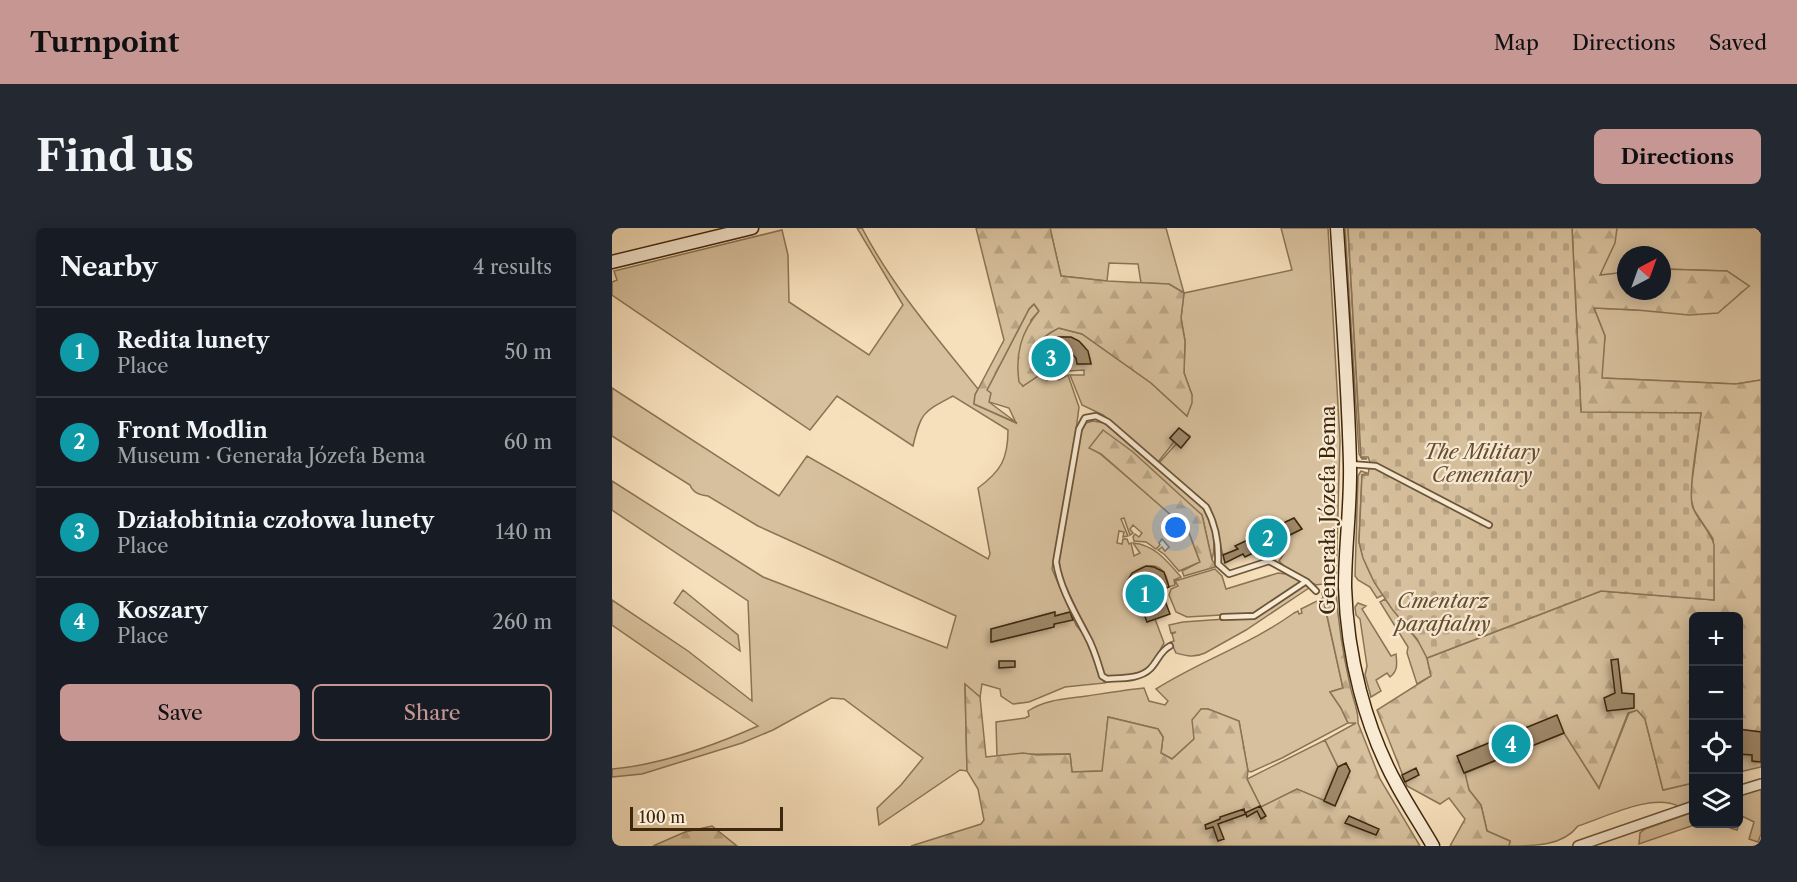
<!DOCTYPE html>
<html lang="en">
<head>
<meta charset="utf-8">
<style>
	body { margin:0; font-family:"Libre Caslon Text",serif; background:#242831; color:#f1f3f6 }
	.controls { position:absolute; right:18px; bottom:18px; display:grid; overflow:hidden; border-radius:9px; box-shadow:0 3px 15px #0003 }
	.controls button { width:54px; height:54px; display:grid; place-items:center; padding:0; border:0; border-bottom:2px solid #363941; background:#171b24; color:#f1f3f6; font:30px sans-serif }
	.compass { position:absolute; left:1005px; top:18px; width:54px; height:54px; border-radius:50%; background:#171b24; box-shadow:0 3px 15px #0003; rotate:41deg }
	.scale { position:absolute; left:18px; bottom:15px; width:153px; box-sizing:border-box; padding-left:6px; border:3px solid #3d270d; border-top:0; font-size:16px; line-height:21px; white-space:nowrap; color:#3d270d; -webkit-text-stroke:4px #f9ead3; paint-order:stroke }
	.you { position:absolute; left:564px; top:300px; width:21px; height:21px; margin:-15px; border:4px solid #fff; border-radius:50%; background:#1a73e8; box-shadow:0 0 0 9px #1a73e833 }
	.badge { display:grid; place-items:center; width:39px; height:39px; border-radius:50%; background:#c59692; color:#fff; font-size:20px; font-weight:700 }
	.pin { position:absolute; translate:-50% -50%; border:3px solid #fff; box-shadow:0 2px 6px #0006 }
	.list { margin:0; padding:0; list-style:none }
	h2 { display:flex; justify-content:space-between; align-items:center; height:78px; margin:0; padding:0 24px; font-size:26px }
	h2 small { font-size:20px; font-weight:400; color:#9ea1a6 }
	.list li { display:grid; grid-template-columns:39px 1fr auto; gap:18px; align-items:center; box-sizing:border-box; height:90px; padding:0 24px; border-top:2px solid #363941 }
	.list b { display:block; font-size:22px; white-space:nowrap }
	.list p { margin:0; font-size:20px; white-space:nowrap; color:#9ea1a6 }
	.list em { font-size:20px; font-style:normal; color:#9ea1a6 }
	.actions { display:flex; gap:12px; padding:18px 24px }
	.actions a { flex:1; padding:14px 0; border:2px solid #c59692; border-radius:9px; text-align:center; font-size:21px; color:#c59692 }
	.actions .main { background:#c59692; color:#111 }
	.icon { flex:none; width:33px; height:33px; fill:none; stroke:currentColor; stroke-width:2; stroke-linecap:round; stroke-linejoin:round }
	.map { position:relative; flex:none; width:1149px; height:618px; overflow:hidden; border-radius:9px }
	header { display:flex; align-items:center; gap:36px; box-sizing:border-box; height:84px; padding:0 30px; background:#c59692; color:#111 }
	header strong { font-size:28px }
	nav { display:flex; gap:33px; margin-inline-start:auto; font-size:21px }
	.intro { display:flex; align-items:center; justify-content:space-between; box-sizing:border-box; height:144px; padding:0 36px }
	h1 { margin:0; font-size:42px }
	.button { padding:15px 27px; border-radius:9px; background:#c59692; color:#111; font-size:21px; font-weight:700 }
	main { display:flex; gap:36px; padding:0 36px }
	aside { flex:1; background:#171b24; border-radius:9px; box-shadow:0 3px 15px #0003 }
	.map>svg:first-child { display:block }
	.green { fill:#d7c09d; stroke:#8a7455; stroke-width:1.5; fill-rule:evenodd }
	.forest { fill:url(#forest-firs); stroke:#8a7455; stroke-width:1.5 }
	.cemetery { fill:url(#cemetery-stones); stroke:#8a7455; stroke-width:1.5 }
	.building { fill:#9d8767; stroke:#3d270d; stroke-width:1.5; filter:url(#shadow) }
	.lines { fill:none; stroke-linecap:round; stroke-linejoin:round }
	.lane-casing { stroke:#6b5538; stroke-width:8 }
	.street-casing { stroke:#6b5538; stroke-width:12 }
	.secondary-casing { stroke:#3d270d; stroke-width:15 }
	.lane { stroke:#f9ead3; stroke-width:4.5 }
	.street { stroke:#f9ead3; stroke-width:9 }
	.secondary { stroke:#f9ead3; stroke-width:12 }
	.labels { text-anchor:middle; dominant-baseline:central; stroke-width:4.5; stroke-linejoin:round; paint-order:stroke }
	.park-label { font-size:20px; font-style:italic; fill:#644d31; stroke:#f9ead3 }
	.street-label { font-size:20px; fill:#3d270d; stroke:#f9ead3 }
</style>
</head>
<body>
<header>
<strong>Turnpoint</strong>
<nav><a>Map</a><a>Directions</a><a>Saved</a></nav>
</header>
<div class="intro"><h1>Find us</h1><a class="button">Directions</a></div>
<main>
<aside>
<h2>Nearby<small>4 results</small></h2>
<ul class="list">
<li><span class="badge" style="background:#0f9aa8">1</span><div><b>Redita lunety</b><p>Place</p></div><em>50 m</em></li>
<li><span class="badge" style="background:#0f9aa8">2</span><div><b>Front Modlin</b><p>Museum · Generała Józefa Bema</p></div><em>60 m</em></li>
<li><span class="badge" style="background:#0f9aa8">3</span><div><b>Działobitnia czołowa lunety</b><p>Place</p></div><em>140 m</em></li>
<li><span class="badge" style="background:#0f9aa8">4</span><div><b>Koszary</b><p>Place</p></div><em>260 m</em></li>
</ul>
<div class="actions"><a class="main">Save</a><a>Share</a></div>
</aside>
<div class="map">
<svg width="1149" height="618" viewBox="0 0 1149 618">
	<defs>
		<pattern id="forest-firs" width="22" height="20" patternUnits="userSpaceOnUse" patternTransform="scale(1.5)"><rect width="22" height="20" fill="#d7c09d"/><path d="M5 1l3.5 6h-7zM16 11l3.5 6h-7z" fill="#b9a586"/></pattern>
		<pattern id="cemetery-stones" width="16" height="16" patternUnits="userSpaceOnUse" patternTransform="scale(1.5)"><rect width="16" height="16" fill="#d7c09d"/><path d="M2 7V4a2 2 0 0 1 4 0v3zM10 15v-3a2 2 0 0 1 4 0v3z" fill="#b9a586"/></pattern>
		<filter id="shadow"><feDropShadow dx="-3" dy="3" stdDeviation="3" flood-color="#0004"/></filter>
	</defs>
	<rect width="100%" height="100%" fill="#f6dfbb"/>
	<filter id="stains"><feTurbulence type="fractalNoise" baseFrequency=".00333" numOctaves="4"/><feColorMatrix values="0 0 0 0 .2 0 0 0 0 .09 0 0 0 0 .02 0 0 0 .5 -.17"/></filter>
	<radialGradient id="worn" r=".72"><stop offset=".6" stop-color="#630" stop-opacity="0"/><stop offset="1" stop-color="#630" stop-opacity=".3"/></radialGradient>
	<path class="green" d="M245,0H250C280,58 325,110 366,161L363,167L362,176L404,195L397,180L377,174L375,162L417,81L422,76L427,83L419,92L411,158L426,148C421,122 422,112 446,100L470,106L539,155L575,188L580,167L572,145L573,113L569,90L572,65L557,56L529,55L526,36L497,35L495,53L449,48L438,0H554L572,65L680,42L669,0H716L728,213L724,354L704,357L673,339L667,333L672,326L668,318L673,316L670,311L690,301L682,290L624,318L626,321L611,327L599,283L547,235L564,216L569,220L578,208L567,200L558,210L562,214L546,234L491,187L470,177L458,147H472V142L456,143L444,151L447,152L456,147L467,179L463,210L440,341L464,397L472,407L488,448L493,455L453,459L417,474L401,476L389,468L388,461L370,456L368,469L353,457L355,543L348,542L267,597L265,580L289,557L311,530L232,471L219,470L161,502L130,515L30,546L0,549V541C47,537 103,517 146,498L0,397V372L76,423L140,473L136,373L0,282V253L151,349L335,420L344,388L146,298L96,268C88,267 81,265 78,257L0,208V160L167,268L195,228L376,331L378,326L366,260C389,243 396,231 396,202L341,168C311,184 309,184 301,218L225,168L198,202L0,67V54L5,52L2,43L170,2L176,27L177,74L257,127L291,77ZM449,109C466,108 476,118 479,135L466,136L464,130L459,125L456,130H450L448,134L444,132L441,133L444,144L435,152C427,134 426,115 449,109ZM442,384L443,388L458,384L460,392L442,396V399L380,414L379,401Z
		M733,0H736L749,229L755,231H750L747,226Z
		M1005,0H1149V152L1124,156L989,150L993,108L982,80L1025,82L1137,58L1115,43L1050,41V27H1014V44L988,48Z
		M481,193L492,195L592,281C601,297 605,313 600,332L590,287L486,224L564,290L576,302L588,334L567,343L553,327L546,322L550,319L553,323L557,319L550,311L547,315L548,317L544,321L534,314L522,313L521,309L523,306L527,309L530,305L521,297L518,301L521,305L518,307L512,290L509,291L516,308L511,309L512,304L507,303L505,315L510,316L511,311H515L517,316L519,315L522,328L528,325L521,315C543,317 555,333 569,349L562,352L563,357L557,359C556,355 555,349 552,345C542,329 516,342 515,358C514,363 517,367 518,372L526,370L543,391L552,415C547,423 544,434 537,440C528,449 504,451 493,448L490,443L470,393L449,348L447,333L469,204L474,195Z
		M749,243L755,245L750,247L747,314C751,333 760,351 771,367L765,370L758,359L746,352L743,348L746,248Z
		M603,341L610,348L614,361L666,345L674,346L690,354L644,385L575,389L564,384L557,367L559,361L566,358L563,353Z
		M694,357L697,360L634,402L593,425C582,430 575,428 564,425L559,414L562,413L560,406L564,404L559,405L557,397L571,394L641,389L690,358Z
		M71,362L126,407L128,423L62,375Z
		M711,370L731,460L718,464L729,480L736,495L670,530L639,544L636,543L627,493L596,481H589L582,511L560,531L549,525L551,509L546,501L496,489L491,543L460,544L458,526C433,526 409,525 385,528L384,494L413,490L417,488L416,483C434,471 455,471 475,468C495,465 513,462 532,460L537,473L553,477L556,473L544,461C588,433 639,416 682,385L686,383L687,386L690,385L689,381Z
		M773,371L809,417L815,430L819,448L805,456L795,425L796,419L768,374Z
		M746,375L754,378L750,381L779,428L784,426C785,436 786,443 778,449L775,445L764,452L769,463L759,469L753,447L755,438L748,391L744,387L743,379Z
		M1025,482L1033,491L1051,562L1081,555V573L1066,578C1040,565 994,589 966,598C951,618 922,618 897,618L898,613L875,603L869,577L857,562L852,545L952,505L987,560L1017,485Z
		M713,512L726,539L712,573L685,561L649,579L635,551Z
		M1149,561V606L1146,614L1137,611L1142,594L1130,588L1125,602L1118,600L1119,596H1126L1127,568Z
		M1081,584L1082,596H1085L1027,616L1028,605L1033,601Z"/>
	<path class="forest" d="M364,0H438L449,48L495,53L557,56L572,65L569,90L573,113L572,145L580,167V175L575,188L539,155L470,106L447,100C422,112 421,122 426,148L411,158L407,154C403,126 409,104 427,83L422,76L417,81L375,162L379,165L377,174L405,195L362,176L363,167L392,112Z
		M960,0H1005L1003,15L988,47L1014,44V63H1050V41L1115,43L1137,58L1106,85L1077,87L1025,82L982,80L993,108L990,150L1124,156L1149,152V539L1127,544L1126,388H1082L1081,555L1051,562L1033,491L1025,482L1016,485L987,560L952,505L853,545L857,562L869,577L875,603L898,613L897,618H838L853,591L837,570L828,576L795,558L765,482L819,448L815,430L989,363L1102,372L1101,311L1082,282L1078,268L1089,185H969Z
		M491,202L521,224L590,287L600,332L604,337L603,339L572,348L570,343L588,334L576,302L489,226L477,220Z
		M724,362C726,394 731,426 738,457C740,469 747,483 746,495L768,551L808,618H299L369,596L372,592L366,561L355,543L353,456L368,469L374,529L411,525L425,527L458,526L460,544L490,543L496,489L546,501L551,509L549,525L560,531L582,511L580,492L589,481H596L627,493L636,543L635,551L649,579L685,561L723,577L738,543L734,535L726,539L713,512L744,495H736L729,480L718,464L731,460L710,365Z
		M100,598L125,618H41L73,604Z"/>
	<path class="cemetery" d="M736,0H960L969,184L1089,185C1087,204 1075,265 1081,280C1086,293 1099,303 1102,317V372L989,363L815,430L805,411L780,381L762,354L751,330L747,314L750,247H756L758,234L756,229H749Z"/>
	<path class="building" d="M446,109H459L467,113L476,123L479,136H465L464,130L459,125L456,130H450L448,135L444,132L441,133L445,144L435,152L430,140L429,127L435,116Z
		M567,200L578,209L569,220L558,210Z
		M682,290L690,301L633,329L631,326L613,335L611,327L626,321L623,318Z
		M534,338L542,339L552,344L557,359L549,362L558,386L535,394L526,370L518,373L515,362L516,352L520,345Z
		M443,384V388L458,384L461,392L442,396V399L379,414V401Z
		M1006,431L1010,465L1022,466V480L995,483L992,470L1003,465L999,432Z
		M387,433H403V439L387,440Z
		M945,487L952,505L852,545L845,528Z
		M1126,501L1149,504V534L1140,533V527L1126,526Z
		M734,535L738,543L723,578L712,573L726,539Z
		M804,540L807,547L793,554L790,547Z
		M648,578L654,588L649,591L645,583L635,589L634,586L606,596L612,611L606,613L601,599L594,601L593,597L608,591V589L632,581L633,585Z
		M737,588L767,601L764,607L733,595Z"/>
	<g class="lines">
		<g class="lane-casing">
			<path id="lane" d="M738,236L764,238L877,297
				M611,389L642,388L693,354
				M558,418C548,423 546,433 538,441C528,451 509,450 495,451L490,448C486,435 482,420 475,408C463,385 448,360 444,334L467,201L473,190L484,188L496,194L594,279C604,297 607,316 606,336L617,346L657,333L695,354L704,363"/>
		</g>
		<g class="street-casing">
			<path id="street" d="M1126,563L1149,556
				M966,618L1082,578"/>
		</g>
		<g class="secondary-casing">
			<path id="secondary" d="M725,0C730,79 736,157 738,236C739,277 733,318 733,359C735,427 753,500 786,559C797,579 810,599 821,618
				M0,34L140,0"/>
		</g>
		<use href="#lane" class="lane"/>
		<use href="#street" class="street"/>
		<use href="#secondary" class="secondary"/>
	</g>
	<g class="labels">
		<g class="park-label">
			<text x="870" y="224">The Military<tspan x="870" dy="23">Cementary</tspan></text>
			<text x="831" y="373">Cmentarz<tspan x="831" dy="23">parafialny</tspan></text>
		</g>
		<g class="street-label">
			<text transform="translate(716 282) rotate(-90)">Generała Józefa Bema</text>
		</g>
	</g>
	<rect width="100%" height="100%" filter="url(#stains)"/>
	<rect width="100%" height="100%" fill="url(#worn)"/>
</svg>
<div class="controls">
<button>+</button>
<button>−</button>
<button><svg class="icon" aria-label="locate" viewBox="0 0 24 24"><circle cx="12" cy="12" r="6"/><path d="M12 2v4M12 18v4M2 12h4M18 12h4"/></svg></button>
<button><svg class="icon" aria-label="layers" viewBox="0 0 24 24"><path d="M12 4l9 5-9 5-9-5zM3 14l9 5 9-5"/></svg></button>
</div>
<svg class="compass" viewBox="-18 -18 36 36"><path d="M0-13l5 13h-10z" fill="#e53935"/><path d="M0 13l5-13h-10z" fill="#9ea1a6"/></svg>
<div class="scale">100 m</div>
<div class="you"></div>
<div class="pin badge" style="left:533px;top:366px;background:#0f9aa8">1</div>
<div class="pin badge" style="left:656px;top:310px;background:#0f9aa8">2</div>
<div class="pin badge" style="left:439px;top:130px;background:#0f9aa8">3</div>
<div class="pin badge" style="left:899px;top:516px;background:#0f9aa8">4</div>
</div>
</main>
</body>
</html>
